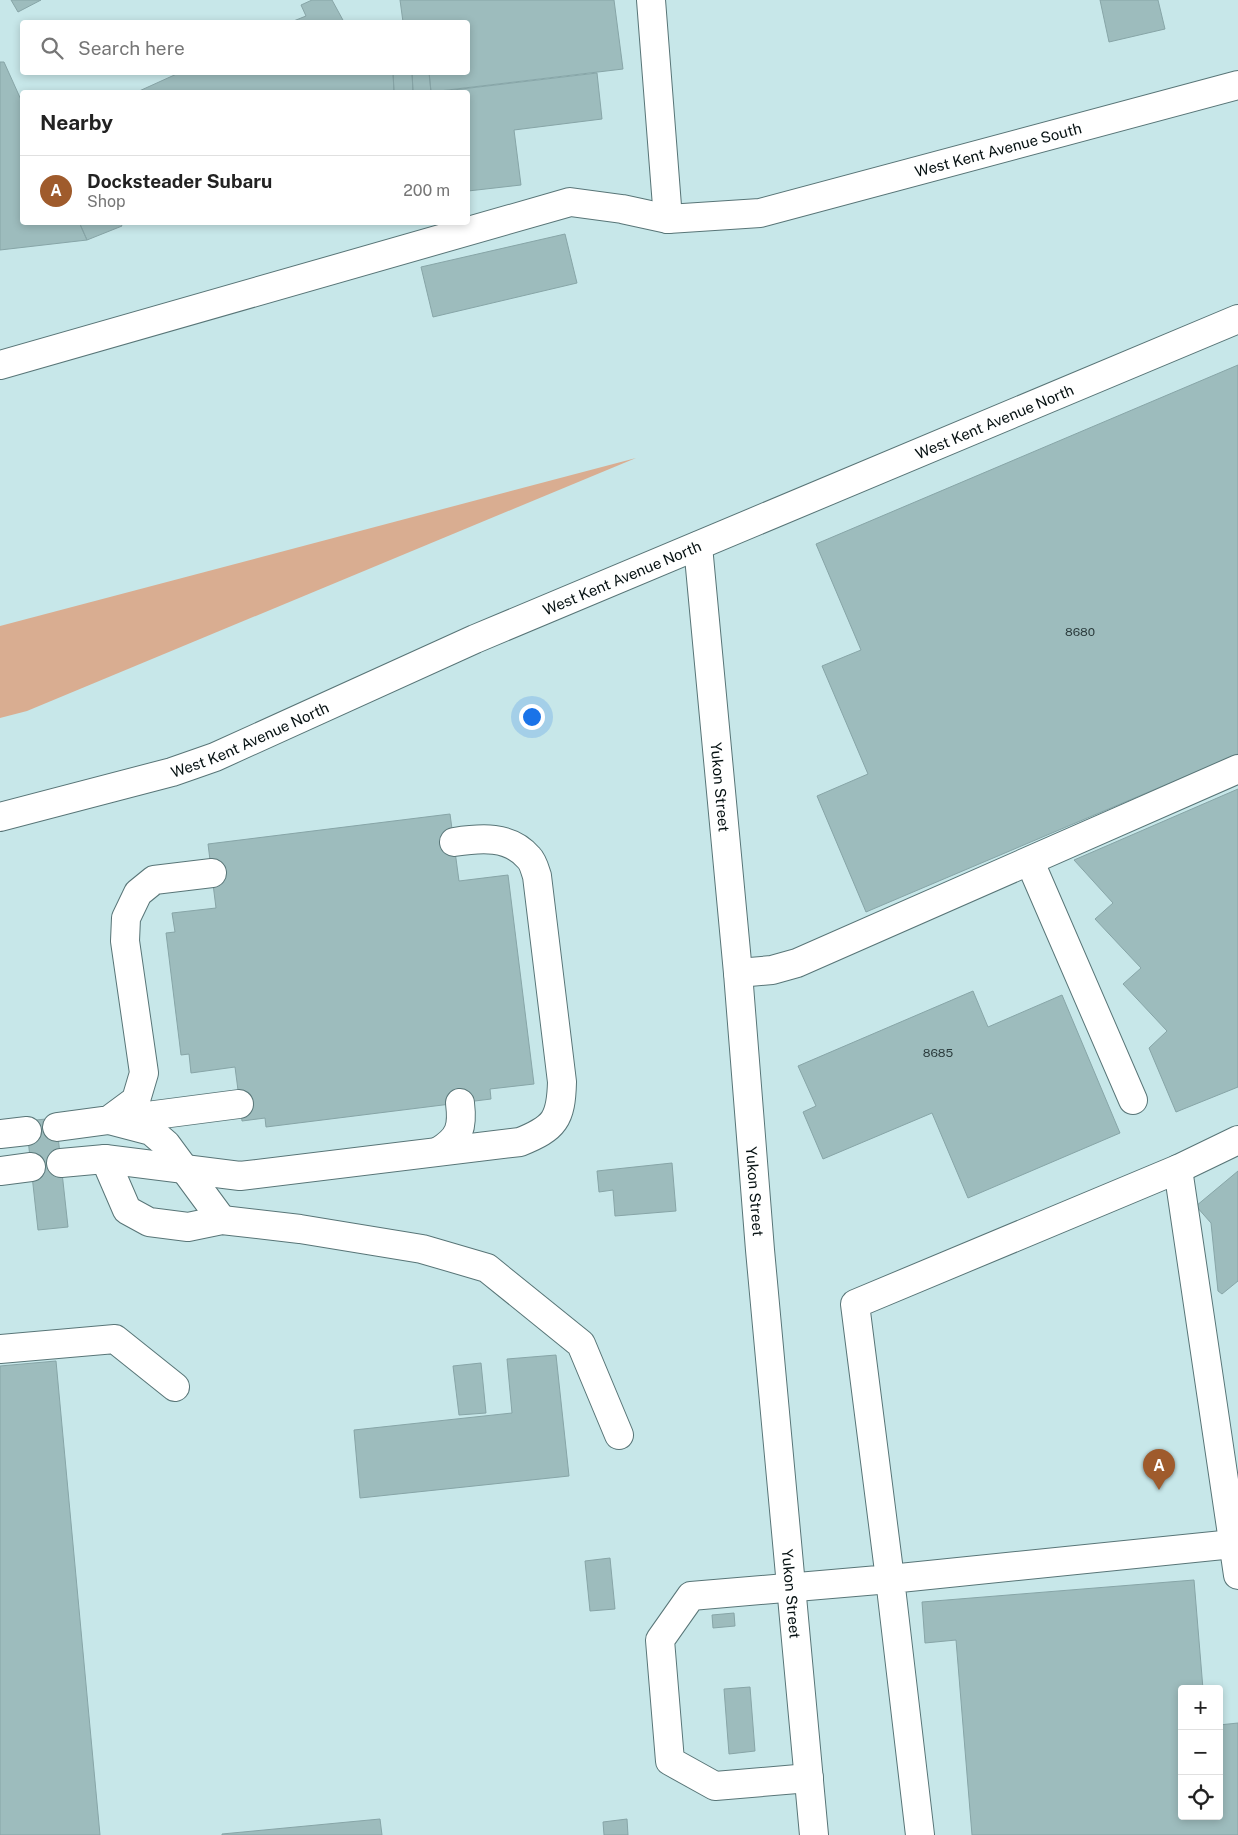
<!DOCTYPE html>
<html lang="en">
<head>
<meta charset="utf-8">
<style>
	body { margin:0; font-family:"Public Sans",sans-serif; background:#f2f2f2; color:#222 }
	.controls { position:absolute; right:15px; bottom:15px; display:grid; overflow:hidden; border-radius:5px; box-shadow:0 2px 8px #0003 }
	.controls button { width:45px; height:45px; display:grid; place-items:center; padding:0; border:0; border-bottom:1px solid #e0e0e0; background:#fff; color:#222; font:25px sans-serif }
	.you { position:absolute; left:531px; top:716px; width:18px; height:18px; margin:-12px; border:4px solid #fff; border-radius:50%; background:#1a73e8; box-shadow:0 0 0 8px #1a73e833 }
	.badge { display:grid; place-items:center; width:32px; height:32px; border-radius:50%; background:#9f5b2c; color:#fff; font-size:16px; font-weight:700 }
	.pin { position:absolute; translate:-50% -41px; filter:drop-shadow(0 1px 2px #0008) }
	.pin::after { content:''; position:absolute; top:26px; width:18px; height:15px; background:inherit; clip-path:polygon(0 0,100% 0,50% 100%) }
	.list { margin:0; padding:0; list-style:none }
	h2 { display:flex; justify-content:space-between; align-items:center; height:65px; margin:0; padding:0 20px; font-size:21px }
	h2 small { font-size:16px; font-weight:400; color:#767676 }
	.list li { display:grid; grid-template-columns:32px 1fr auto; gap:15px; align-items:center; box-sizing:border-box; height:70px; padding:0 20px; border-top:1px solid #e0e0e0 }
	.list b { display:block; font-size:19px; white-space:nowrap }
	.list p { margin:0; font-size:16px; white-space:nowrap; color:#767676 }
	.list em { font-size:16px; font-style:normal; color:#767676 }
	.icon { flex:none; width:28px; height:28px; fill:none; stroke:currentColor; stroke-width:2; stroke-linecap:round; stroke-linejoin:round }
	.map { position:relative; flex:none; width:1238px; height:1835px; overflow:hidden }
	.search { position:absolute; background:#fff; box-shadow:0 2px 8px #0003; left:20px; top:20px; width:450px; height:55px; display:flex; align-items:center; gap:12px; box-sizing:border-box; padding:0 18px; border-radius:5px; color:#767676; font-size:19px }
	.panel { position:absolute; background:#fff; box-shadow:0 2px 8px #0003; left:20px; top:90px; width:450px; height:135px; border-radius:5px }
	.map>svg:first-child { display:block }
	.green { fill:#d9ad91 }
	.building { fill:#9dbcbd; stroke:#87a5a7 }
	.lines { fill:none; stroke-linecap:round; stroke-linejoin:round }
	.minor-casing { stroke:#587577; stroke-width:30 }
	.minor { stroke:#fff; stroke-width:28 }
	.labels { text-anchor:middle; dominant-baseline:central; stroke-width:4.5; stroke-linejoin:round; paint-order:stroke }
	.number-label { font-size:12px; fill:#2c3c3d }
	.street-label { font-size:15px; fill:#061112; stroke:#d4f5f7 }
</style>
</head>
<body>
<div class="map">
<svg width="1238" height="1835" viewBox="0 0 1238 1835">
	<rect width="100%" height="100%" fill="#c7e7e9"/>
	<path class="green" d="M636,458L27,711L0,718V626Z"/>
	<path class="building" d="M11,0H41L18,12Z
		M312,0H332L344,22H291L306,16L301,5Z
		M400,0H614L623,69L431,92L429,72H468V22H403Z
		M1100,0H1158L1165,29L1109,42Z
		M0,62H4L22,102V222H79L87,240L0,250Z
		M181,72H393L394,92H137Z
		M393,72H412L413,92H394Z
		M412,72H429L431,92H413Z
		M597,73L602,119L514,130L521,185L468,191V92H436Z
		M79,222H120L122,226L87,240Z
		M565,234L577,283L433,317L421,267Z
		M1238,365V754L866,912L817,796L868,774L822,666L861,650L816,544Z
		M1238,789V1087L1176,1112L1149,1048L1167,1031L1123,984L1141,968L1095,919L1113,903L1074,860Z
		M450,814L459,881L508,875L534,1084L490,1089L491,1099L266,1127L265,1118L242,1121L235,1067L191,1073L189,1054L181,1055L166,933L175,932L172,913L216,908L208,844Z
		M973,991L988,1027L1062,995L1120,1133L968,1198L932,1113L823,1159L803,1112L816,1106L798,1066Z
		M56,1118L68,1227L38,1230L26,1121Z
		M672,1163L676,1211L615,1216L613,1190L599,1192L597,1171Z
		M1238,1171V1281L1222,1294L1218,1291L1211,1223L1196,1206Z
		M556,1355L569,1476L360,1498L354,1430L512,1413L507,1359Z
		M56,1361L100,1835H0V1366Z
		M481,1363L486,1413L459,1415L453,1366Z
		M610,1558L615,1609L590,1611L585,1561Z
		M1194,1580L1203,1689H1182V1816H1219V1725L1238,1723V1835H972L956,1640L925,1643L922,1602Z
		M734,1613L735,1626L713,1628L712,1615Z
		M750,1687L755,1751L729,1754L724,1689Z
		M380,1819L382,1835H222V1834Z
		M627,1819L628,1835H604L603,1822Z"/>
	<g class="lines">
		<g class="minor-casing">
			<g id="minor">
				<path d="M651,0L668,219"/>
				<path id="s1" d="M0,365L570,202L622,209L668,219L760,213L1238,85"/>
				<path id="s2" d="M698,546L738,973L760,1250L814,1835"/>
				<path id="s3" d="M0,817L172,772L215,757L475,639L1238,319"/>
				<path d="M1030,862L1133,1100"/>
				<path d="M738,973L772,970L797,963L1238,769"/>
				<path d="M124,1119L239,1104"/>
				<path d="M109,1120L151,1131L166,1144L222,1220"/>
				<path d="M57,1127L109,1120L136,1100L144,1073L125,941L126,918L138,893L154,880L212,873"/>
				<path d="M0,1134L27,1131"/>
				<path d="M439,1151C460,1138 463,1127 460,1103"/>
				<path d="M105,1159L127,1210L149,1222L188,1227L222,1220L300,1229L422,1249L487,1268L581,1344L619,1435"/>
				<path d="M61,1163L105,1159L240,1176L520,1142C555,1128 561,1119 562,1082L537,876C535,870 533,862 529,858C510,835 480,838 454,842"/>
				<path d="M1178,1169L1238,1140"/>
				<path d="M0,1171L31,1167"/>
				<path d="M0,1349L115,1339L175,1387"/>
				<path d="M809,1778L715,1786L670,1761L660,1640L691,1596L890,1579L855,1304L1178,1169L1238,1575"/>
				<path d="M920,1835L890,1579L1233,1544"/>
			</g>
		</g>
		<use href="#minor" class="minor"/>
	</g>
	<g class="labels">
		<g class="number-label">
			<text x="1080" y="632">8680</text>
			<text x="938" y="1053">8685</text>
		</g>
		<g class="street-label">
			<text stroke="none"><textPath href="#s1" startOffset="1031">West Kent Avenue South</textPath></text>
			<text stroke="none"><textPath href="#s3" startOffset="1072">West Kent Avenue North</textPath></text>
			<text stroke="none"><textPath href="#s3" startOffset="668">West Kent Avenue North</textPath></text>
			<text stroke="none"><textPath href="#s3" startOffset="262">West Kent Avenue North</textPath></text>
			<text stroke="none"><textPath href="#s2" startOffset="242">Yukon Street</textPath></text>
			<text stroke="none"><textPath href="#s2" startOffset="648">Yukon Street</textPath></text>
			<text stroke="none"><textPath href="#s2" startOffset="1052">Yukon Street</textPath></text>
		</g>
	</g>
</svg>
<div class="controls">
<button>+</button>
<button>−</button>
<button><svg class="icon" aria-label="locate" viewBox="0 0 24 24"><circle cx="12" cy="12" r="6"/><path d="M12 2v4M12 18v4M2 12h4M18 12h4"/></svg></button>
</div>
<div class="you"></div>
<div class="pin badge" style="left:1159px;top:1490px">A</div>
<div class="search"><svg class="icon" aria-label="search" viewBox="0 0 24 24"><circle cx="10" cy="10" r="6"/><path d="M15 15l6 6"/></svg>Search here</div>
<section class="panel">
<h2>Nearby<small></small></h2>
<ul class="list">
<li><span class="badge">A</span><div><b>Docksteader Subaru</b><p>Shop</p></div><em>200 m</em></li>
</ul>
</section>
</div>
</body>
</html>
